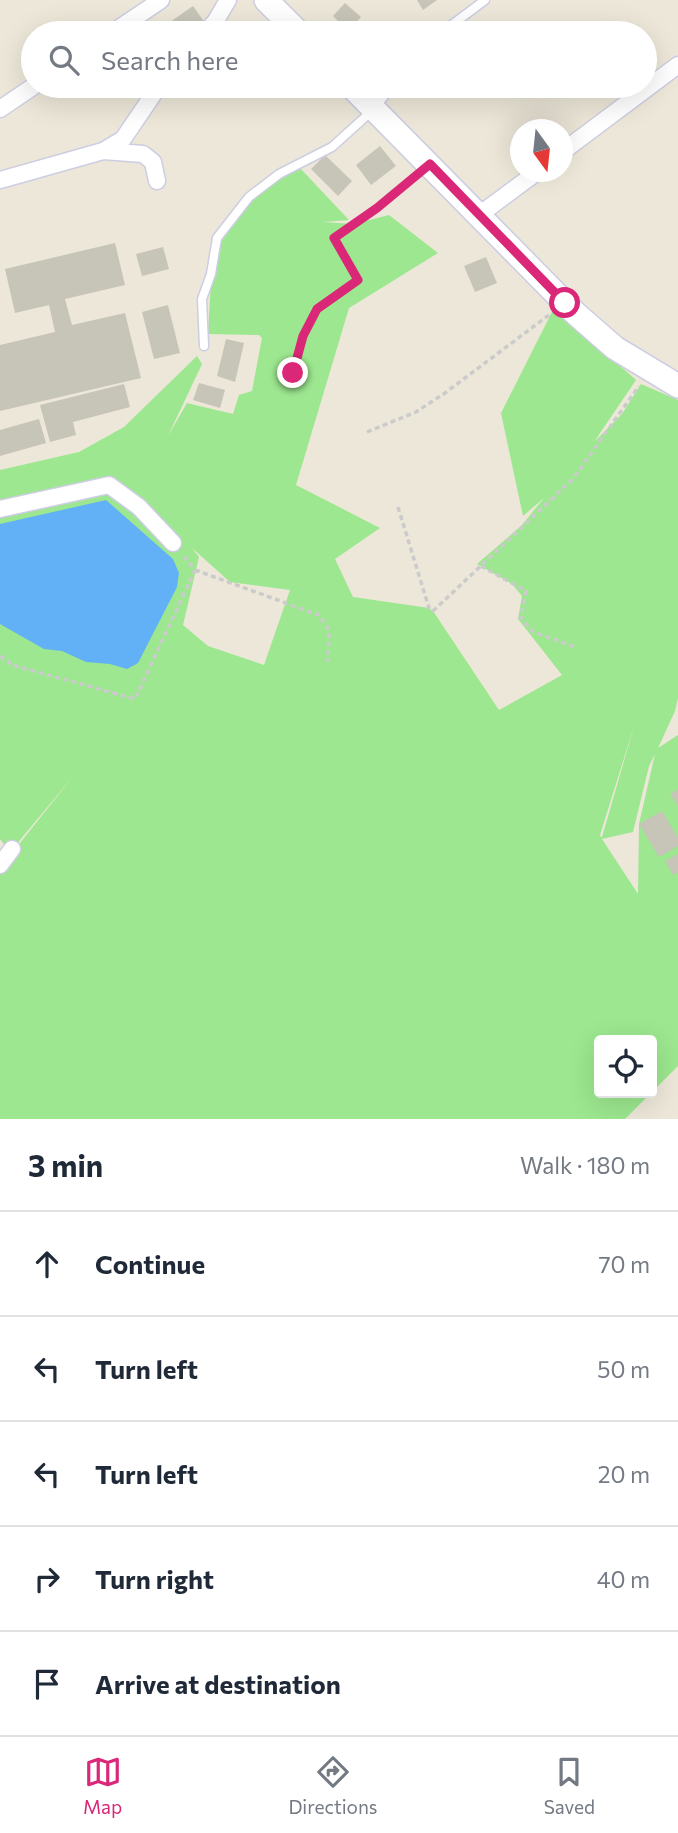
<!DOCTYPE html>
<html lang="en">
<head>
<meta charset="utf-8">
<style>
	body { margin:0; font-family:Commissioner,sans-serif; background:#f2f2f3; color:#1f2937 }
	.controls { position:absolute; right:21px; bottom:21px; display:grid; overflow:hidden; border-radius:7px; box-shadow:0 7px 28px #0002 }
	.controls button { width:63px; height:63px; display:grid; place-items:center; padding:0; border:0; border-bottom:2px solid #e0e1e3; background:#fff; color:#1f2937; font:35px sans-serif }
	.compass { position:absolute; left:510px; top:119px; width:63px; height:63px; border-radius:50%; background:#fff; box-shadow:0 7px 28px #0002; rotate:165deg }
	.stop { position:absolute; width:21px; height:21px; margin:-16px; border:5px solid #db2777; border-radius:50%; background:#fff }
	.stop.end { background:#db2777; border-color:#fff; box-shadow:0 2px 7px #0008 }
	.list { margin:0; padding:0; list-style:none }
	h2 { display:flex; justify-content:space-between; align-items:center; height:91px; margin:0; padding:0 28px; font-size:30px }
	h2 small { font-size:23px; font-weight:400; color:#747a83 }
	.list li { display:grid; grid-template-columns:46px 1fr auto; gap:21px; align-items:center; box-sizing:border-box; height:105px; padding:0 28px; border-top:2px solid #e0e1e3 }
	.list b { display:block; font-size:26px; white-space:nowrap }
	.list em { font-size:23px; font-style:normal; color:#747a83 }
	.icon { flex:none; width:38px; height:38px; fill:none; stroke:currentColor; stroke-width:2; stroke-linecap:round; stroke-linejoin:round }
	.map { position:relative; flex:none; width:678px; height:1119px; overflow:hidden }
	.search { position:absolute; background:#fff; box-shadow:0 7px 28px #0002; left:21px; right:21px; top:21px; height:77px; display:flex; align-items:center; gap:18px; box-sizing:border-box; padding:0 24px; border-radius:38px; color:#747a83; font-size:26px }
	.sheet { height:616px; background:#fff }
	nav { display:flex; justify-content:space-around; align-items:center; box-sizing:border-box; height:98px; border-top:2px solid #e0e1e3; background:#fff; font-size:19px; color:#747a83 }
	nav a { display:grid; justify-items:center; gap:4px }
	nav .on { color:#db2777 }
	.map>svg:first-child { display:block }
	.green { fill:#9ce78f; fill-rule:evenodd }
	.water { fill:#62b1f7 }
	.building { fill:#c7c4b8 }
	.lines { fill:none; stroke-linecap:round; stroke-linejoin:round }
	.lane-casing { stroke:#cdcde3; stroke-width:11 }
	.street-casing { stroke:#cdcde3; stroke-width:19 }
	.secondary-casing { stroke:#cdcde3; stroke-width:26 }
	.path { stroke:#cbcbcb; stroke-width:3.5; stroke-dasharray:5 3.5; stroke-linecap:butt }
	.lane { stroke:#fff; stroke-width:8 }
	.street { stroke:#fff; stroke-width:16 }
	.secondary { stroke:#fff; stroke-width:23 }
	.route { stroke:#db2777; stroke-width:9 }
</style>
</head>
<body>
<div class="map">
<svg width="678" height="1119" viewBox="0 0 678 1119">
	<rect width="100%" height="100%" fill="#ece7d8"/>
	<path class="green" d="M298,166L349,220L323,222L354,224L389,215L438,253L349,308L296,485L380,528L335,559L353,597L429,608L433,611L499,710L562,675L518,619L522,596L512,584L477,564L522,525L544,498L523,516L501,413L554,308L636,380L594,442L622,414L641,384L678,400V698L675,711L658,748L678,735V1066L652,1092V1040H599V1093H651L625,1119H0V868L75,774L10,852L0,839V470L79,452L124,427L197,356L202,364L168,436L187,403L233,414L239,395L252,391L262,338L259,335L208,334L211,278L217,238L249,197ZM192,548L230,582L290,590L264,665L208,646L183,625L199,557ZM635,723L602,837H601L600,835ZM655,754L639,824L638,894L602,839L633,832L649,766Z"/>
	<path class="water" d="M106,500L173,559L179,573L177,587L138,663L127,669L110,664L86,662L62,651L44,649L0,624V524Z"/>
	<path class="building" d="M417,0H437L423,10Z
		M345,3L361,17L348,31L333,16Z
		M193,6L205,23L190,33H167L163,27Z
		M358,28L363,32L369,28L377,33H354Z
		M380,146L396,166L371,185L356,165Z
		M325,155L352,181L338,196L311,169Z
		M115,243L125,285L65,299L72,325L125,313L141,378L0,411V345L55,332L49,305L15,313L5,269Z
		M163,247L169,269L142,276L136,254Z
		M486,257L497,283L475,292L464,266Z
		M168,305L180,353L154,359L142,312Z
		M226,339L244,343L235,382L217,376Z
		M199,383L225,390L220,408L193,400Z
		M124,384L130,407L73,422L76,435L50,442L40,405Z
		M39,419L46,443L0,456V430Z
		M678,789V806L670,794Z
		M662,811L678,838V846L659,857L639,824Z
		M678,854V872L673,875L665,861Z"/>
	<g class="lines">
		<g class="lane-casing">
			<path id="lane" d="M441,33L485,0
				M204,346L202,299L211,274L217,238L249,197L279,174L332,147L374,109L392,86"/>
		</g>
		<g class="street-casing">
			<path id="street" d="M112,33L161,0
				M205,33L215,22L228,0
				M0,109L34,86
				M103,151L143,154L153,162L157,181
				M562,152L678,65
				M0,180L103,151L123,139L159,86
				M479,215L537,172
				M0,509L109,485L139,507L173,543
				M0,865L12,849"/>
		</g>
		<g class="secondary-casing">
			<path id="secondary" d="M266,0L299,33
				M351,86L575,313L615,348L678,386"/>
		</g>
		<path class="path" d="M293,373L304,336L317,309L358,280L334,238L414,177
			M367,432L416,412L445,393L549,315
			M398,507L429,608L433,611L573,479L639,386
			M481,566L526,591L521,618L533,632L575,647
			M195,570L319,615L329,630L328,662
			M0,656L12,665L135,699L195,570L183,555"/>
		<use href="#lane" class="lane"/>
		<use href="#street" class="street"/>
		<use href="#secondary" class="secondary"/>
	</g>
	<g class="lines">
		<path class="route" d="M293,373L303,336L317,309L358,280L334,238L377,208L430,164L565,303"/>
	</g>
</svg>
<div class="controls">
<button><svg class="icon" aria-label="locate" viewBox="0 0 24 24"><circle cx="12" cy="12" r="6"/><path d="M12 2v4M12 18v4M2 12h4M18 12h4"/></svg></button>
</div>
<svg class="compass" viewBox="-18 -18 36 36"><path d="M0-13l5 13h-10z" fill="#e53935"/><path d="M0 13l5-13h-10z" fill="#747a83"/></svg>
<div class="stop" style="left:565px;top:303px"></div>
<div class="stop end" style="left:293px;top:373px"></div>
<div class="search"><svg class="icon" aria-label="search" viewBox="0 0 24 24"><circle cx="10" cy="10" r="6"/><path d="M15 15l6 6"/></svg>Search here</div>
</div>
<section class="sheet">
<h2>3 min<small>Walk · 180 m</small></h2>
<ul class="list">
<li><svg class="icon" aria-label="ahead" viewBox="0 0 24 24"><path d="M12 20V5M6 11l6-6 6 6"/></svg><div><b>Continue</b></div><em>70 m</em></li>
<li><svg class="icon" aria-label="left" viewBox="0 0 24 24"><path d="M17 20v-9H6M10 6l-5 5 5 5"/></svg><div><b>Turn left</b></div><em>50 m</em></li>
<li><svg class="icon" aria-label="left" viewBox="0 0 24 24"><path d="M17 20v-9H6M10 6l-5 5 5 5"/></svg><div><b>Turn left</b></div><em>20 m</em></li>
<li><svg class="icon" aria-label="right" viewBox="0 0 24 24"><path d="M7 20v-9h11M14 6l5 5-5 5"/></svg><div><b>Turn right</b></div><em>40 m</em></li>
<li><svg class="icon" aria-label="arrive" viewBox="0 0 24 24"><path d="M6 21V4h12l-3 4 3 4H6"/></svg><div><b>Arrive at destination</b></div></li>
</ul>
</section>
<nav>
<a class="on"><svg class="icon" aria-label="map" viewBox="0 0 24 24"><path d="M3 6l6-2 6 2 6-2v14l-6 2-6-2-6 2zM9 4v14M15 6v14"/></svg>Map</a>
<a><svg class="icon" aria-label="directions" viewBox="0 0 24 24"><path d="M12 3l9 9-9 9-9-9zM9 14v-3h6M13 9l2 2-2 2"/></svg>Directions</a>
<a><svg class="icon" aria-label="saved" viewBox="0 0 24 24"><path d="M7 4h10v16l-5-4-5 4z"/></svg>Saved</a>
</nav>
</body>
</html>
